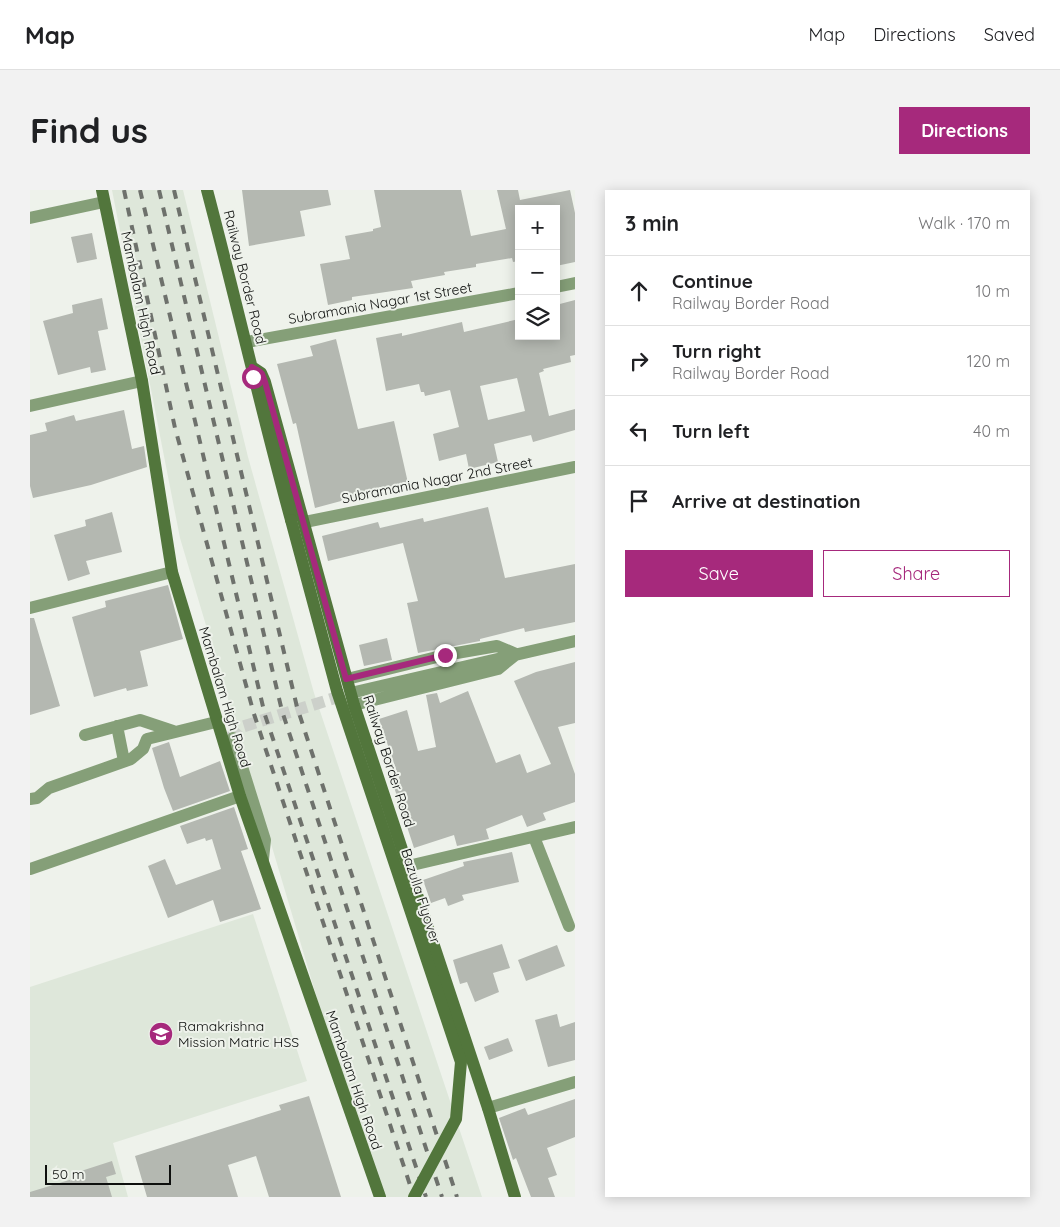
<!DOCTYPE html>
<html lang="en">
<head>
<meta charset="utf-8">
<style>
	body { margin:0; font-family:Quicksand,sans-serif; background:#f2f2f2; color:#202124 }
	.controls { position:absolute; right:15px; top:15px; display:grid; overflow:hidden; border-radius:0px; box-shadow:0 2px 12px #0003 }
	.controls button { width:45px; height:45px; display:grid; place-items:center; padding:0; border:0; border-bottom:1px solid #e0e0e0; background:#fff; color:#202124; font:25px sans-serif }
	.scale { position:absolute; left:15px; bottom:12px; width:126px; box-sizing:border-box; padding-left:5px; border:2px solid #0e100e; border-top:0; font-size:14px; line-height:18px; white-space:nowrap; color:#0e100e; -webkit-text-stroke:4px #eef2eb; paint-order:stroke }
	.stop { position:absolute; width:15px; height:15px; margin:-11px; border:4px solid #a6297c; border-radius:50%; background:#fff }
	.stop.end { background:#a6297c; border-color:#fff; box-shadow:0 1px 5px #0008 }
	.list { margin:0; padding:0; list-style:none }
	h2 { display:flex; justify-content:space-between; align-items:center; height:65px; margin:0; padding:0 20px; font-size:21px }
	h2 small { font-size:16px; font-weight:400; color:#757577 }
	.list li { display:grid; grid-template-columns:32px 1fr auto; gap:15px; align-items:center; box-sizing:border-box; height:70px; padding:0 20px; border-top:1px solid #e0e0e0 }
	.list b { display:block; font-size:19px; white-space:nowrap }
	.list p { margin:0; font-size:16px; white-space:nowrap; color:#757577 }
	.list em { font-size:16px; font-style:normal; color:#757577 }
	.actions { display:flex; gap:10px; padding:15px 20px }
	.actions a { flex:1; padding:11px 0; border:1px solid #a6297c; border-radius:0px; text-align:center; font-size:18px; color:#a6297c }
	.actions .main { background:#a6297c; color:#fff }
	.icon { flex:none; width:28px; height:28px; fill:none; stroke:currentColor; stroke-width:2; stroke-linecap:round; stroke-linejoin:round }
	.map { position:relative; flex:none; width:545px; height:1007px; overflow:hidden; border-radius:0px }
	header { display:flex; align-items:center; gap:30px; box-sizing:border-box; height:70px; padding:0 25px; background:#fff; border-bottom:1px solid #e0e0e0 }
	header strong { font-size:24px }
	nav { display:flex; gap:28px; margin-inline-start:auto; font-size:18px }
	.intro { display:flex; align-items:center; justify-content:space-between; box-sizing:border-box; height:120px; padding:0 30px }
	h1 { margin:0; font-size:35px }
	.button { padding:12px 22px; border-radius:0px; background:#a6297c; color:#fff; font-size:18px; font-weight:700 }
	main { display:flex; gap:30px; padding:0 30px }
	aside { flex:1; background:#fff; border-radius:0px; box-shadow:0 2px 12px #0003 }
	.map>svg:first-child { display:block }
	.built { fill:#dee7da }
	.building { fill:#b4b8b1; fill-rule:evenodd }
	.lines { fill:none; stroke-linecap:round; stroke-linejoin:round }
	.street-tunnel { stroke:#ccd0ca; stroke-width:12; stroke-dasharray:12 6; stroke-linecap:butt }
	.street { stroke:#859f78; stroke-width:12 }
	.secondary { stroke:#52763c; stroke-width:12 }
	.rail { stroke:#6e716c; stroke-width:4; stroke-dasharray:9 9; stroke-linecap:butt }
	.secondary-bridge { stroke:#52763c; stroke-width:12 }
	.route { stroke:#a6297c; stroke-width:6 }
	.labels { text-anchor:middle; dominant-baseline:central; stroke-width:4; stroke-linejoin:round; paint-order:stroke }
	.street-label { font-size:14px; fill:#0e100e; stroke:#eef2eb }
	.poi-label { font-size:14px; fill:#0e100e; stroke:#eef2eb; text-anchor:start }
</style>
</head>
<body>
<header>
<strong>Map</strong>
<nav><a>Map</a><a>Directions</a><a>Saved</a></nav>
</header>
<div class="intro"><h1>Find us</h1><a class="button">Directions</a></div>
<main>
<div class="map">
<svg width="545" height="1007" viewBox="0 0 545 1007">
	<rect width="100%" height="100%" fill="#eef2eb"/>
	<path class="built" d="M82,0H153L218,267L284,503L452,1007H355L289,815L150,348Z
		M223,724L277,891L83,953L98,1007H0V797Z"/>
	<path class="building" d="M212,0H298L301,15L270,21L275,46L219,56Z
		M344,0H431L441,46L476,39L467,0H488L490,10L540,0L545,23V72L526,76V19H489V71L483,72L482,68L446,74V77L414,82L415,85L381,91L383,98L322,107V110L298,115L290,74L320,69L315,46L343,41V39L351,37Z
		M62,43L67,69L47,73L41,47Z
		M72,108L78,139L68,141L76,180L61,183L60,177L28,185L13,131L43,123L42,115Z
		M545,110V165L540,166L541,172L513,179L514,181L509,183L519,226L545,219V240L503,252L501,245L464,254L468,272L439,279L436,264L409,271L403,244L429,237L420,200L395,206L394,202H391L389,194L356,201L346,148L372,143V146L432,132L434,142L489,129V146H526V115ZM487,188L495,221L458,230L450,196Z
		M306,149L328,239L364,231L378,293L285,318L266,233L263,234L247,174L283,166L280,156Z
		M94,220L102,259L114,256L117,277L61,295L3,308L0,296V245L17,241L15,233L44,225L46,231Z
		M458,317L475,388L545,374V432L495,442L494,438L450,449V451L388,463L377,413L388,411L373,353L298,371L292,346L348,332L350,338L393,328L394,332Z
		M82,322L92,362L56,371L60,384L38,391L24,345L56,336L55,330Z
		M138,395L153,449L110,461L118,496L97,501L96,498L64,507L42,427L76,417L75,411Z
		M0,428H4L30,516L0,525Z
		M357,448L362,470L334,476L329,455Z
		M545,472V533L528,537L545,584V612L513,623L516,630L497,637L492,625L456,639L459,649L427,656L424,645L384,658L363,594L370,591L349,529L377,520L388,561L406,557L396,505L407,503L410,513L438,501L466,573L490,564L497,583L521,574L484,491L506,482Z
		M139,552L150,587L190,571L200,601L143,621L134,598L122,558Z
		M204,617L218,659L211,661L231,719L190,732L183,710L138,728L118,676L135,669L146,695L191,679L182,649L176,651L175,648L157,654L150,636Z
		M482,662L489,692L432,705L434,710L418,716L415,708L401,713L393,690L434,676L433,672Z
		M472,754L480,778L463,783L469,802L445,812L437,792L430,794L423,770Z
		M527,755L535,776L496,791L488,770Z
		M527,824L530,837L545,832V870L518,877L505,830Z
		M478,848L483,861L459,870L454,857Z
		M279,906L311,1007H239L226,966L198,975L208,1007H117L105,966L251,920L249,915Z
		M545,909V947L517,958L527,985L518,988L525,1007H501L486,968L483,970L469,928L495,918L498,925Z
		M82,971L86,984L76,987L82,1007H0V1002L49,987L48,982Z"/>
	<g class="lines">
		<path class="street-tunnel" d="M203,548V544L208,538L318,504"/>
		<path class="street" d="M0,28L74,12
			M526,97L545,93
			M217,152L489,103
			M0,216L112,191
			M275,332L545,277
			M0,418L142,382
			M317,489L415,465L467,456L486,464
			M325,502L545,451
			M324,515L468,479L484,466
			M87,536L94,571
			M55,545L110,530L143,541
			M203,548L235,650L233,669
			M0,609L7,608L19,598L101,569L113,559L117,549L186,532
			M504,647L539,736
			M378,676L545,637
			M0,679L210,606
			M458,918L545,892"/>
		<path class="secondary" d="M72,0L112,191L142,382L210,606L350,1007
			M177,0C206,110 231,220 261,330
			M222,177L231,183L235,192L324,515L458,918L485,1007"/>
		<path class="rail" d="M94,0L145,238L224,524L384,1007
			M110,0L235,525L396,1007
			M129,0L252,521L412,1007
			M144,0L267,517L427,1007"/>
		<path class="secondary-bridge" d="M261,330L307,501L431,872L426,929L384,1007"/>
	</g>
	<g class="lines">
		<path class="route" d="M223,187L222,177L232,184L235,192L316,489L415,465"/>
	</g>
	<defs>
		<g id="school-disc" transform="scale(1.25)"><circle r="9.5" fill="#a6297c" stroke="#eef2eb"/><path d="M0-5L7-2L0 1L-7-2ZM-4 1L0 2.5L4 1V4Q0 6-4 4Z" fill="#fff"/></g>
	</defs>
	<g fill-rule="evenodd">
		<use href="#school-disc" x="131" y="844"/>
	</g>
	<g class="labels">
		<g class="street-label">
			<text transform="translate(215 87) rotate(76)">Railway Border Road</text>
			<text transform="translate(111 113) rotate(78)">Mambalam High Road</text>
			<text transform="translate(350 113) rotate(-10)">Subramania Nagar 1st Street</text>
			<text transform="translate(407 290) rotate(-11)">Subramania Nagar 2nd Street</text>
			<text transform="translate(195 507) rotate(73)">Mambalam High Road</text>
			<text transform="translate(359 571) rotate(72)">Railway Border Road</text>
			<text transform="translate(391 706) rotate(72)">Bazulla Flyover</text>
			<text transform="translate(324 890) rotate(71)">Mambalam High Road</text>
		</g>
		<g class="poi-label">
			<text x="148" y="836">Ramakrishna<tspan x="148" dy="16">Mission Matric HSS</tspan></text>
		</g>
	</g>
</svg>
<div class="controls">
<button>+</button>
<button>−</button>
<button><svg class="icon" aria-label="layers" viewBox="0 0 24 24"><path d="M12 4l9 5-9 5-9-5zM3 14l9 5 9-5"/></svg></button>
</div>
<div class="scale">50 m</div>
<div class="stop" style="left:223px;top:187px"></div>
<div class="stop end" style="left:415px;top:465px"></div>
</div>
<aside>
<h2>3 min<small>Walk · 170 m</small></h2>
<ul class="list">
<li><svg class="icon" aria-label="ahead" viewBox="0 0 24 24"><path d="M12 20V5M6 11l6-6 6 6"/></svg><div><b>Continue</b><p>Railway Border Road</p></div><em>10 m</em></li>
<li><svg class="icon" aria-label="right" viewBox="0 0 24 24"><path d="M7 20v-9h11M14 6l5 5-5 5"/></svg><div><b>Turn right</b><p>Railway Border Road</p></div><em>120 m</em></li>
<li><svg class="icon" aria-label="left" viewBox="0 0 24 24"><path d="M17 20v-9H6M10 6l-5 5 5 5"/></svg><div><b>Turn left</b></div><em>40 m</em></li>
<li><svg class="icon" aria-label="arrive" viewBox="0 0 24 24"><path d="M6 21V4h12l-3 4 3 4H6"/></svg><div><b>Arrive at destination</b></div></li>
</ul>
<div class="actions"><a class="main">Save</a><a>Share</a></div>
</aside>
</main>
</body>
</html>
